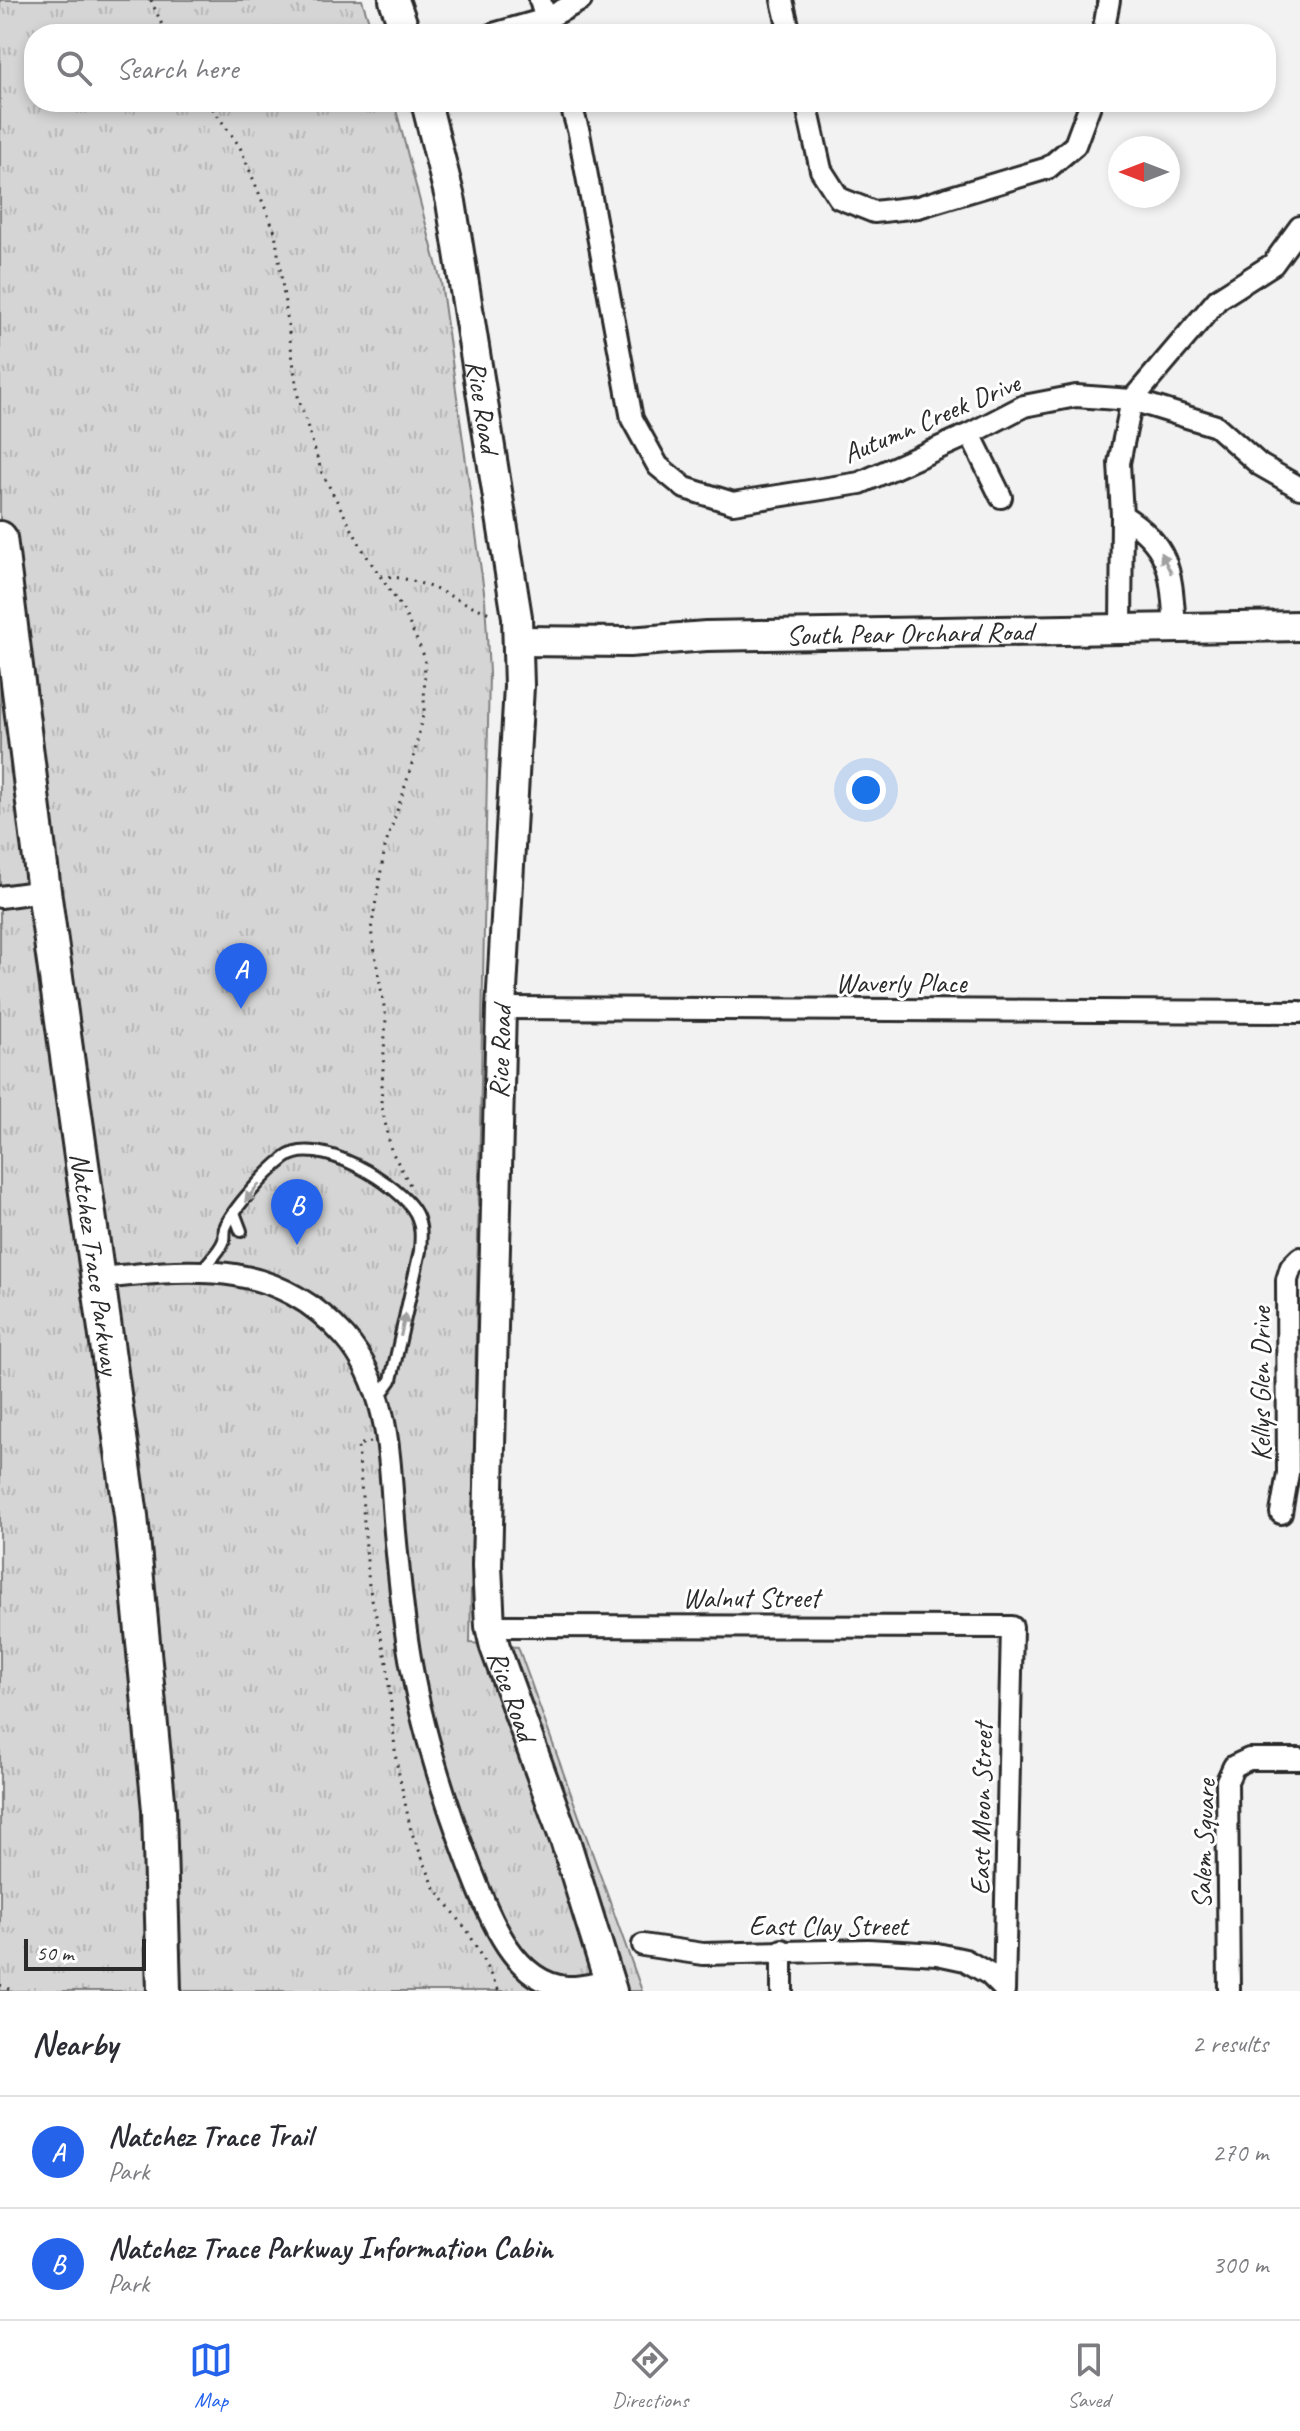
<!DOCTYPE html>
<html lang="en">
<head>
<meta charset="utf-8">
<style>
	body { margin:0; font-family:Caveat,sans-serif; background:#f2f2f3; color:#2b2b33 }
	.compass { position:absolute; left:1108px; top:136px; width:72px; height:72px; border-radius:50%; background:#fff; box-shadow:0 4px 12px #0003; rotate:270deg }
	.scale { position:absolute; left:24px; bottom:20px; width:122px; box-sizing:border-box; padding-left:8px; border:4px solid #2b2b2b; border-top:0; font-size:22px; line-height:28px; white-space:nowrap; color:#2b2b2b; -webkit-text-stroke:6px #fff; paint-order:stroke }
	.you { position:absolute; left:866px; top:790px; width:28px; height:28px; margin:-20px; border:6px solid #fff; border-radius:50%; background:#1a73e8; box-shadow:0 0 0 12px #1a73e833 }
	.badge { display:grid; place-items:center; width:52px; height:52px; border-radius:50%; background:#2563eb; color:#fff; font-size:26px; font-weight:700 }
	.pin { position:absolute; translate:-50% -66px; filter:drop-shadow(0 2px 4px #0008) }
	.pin::after { content:''; position:absolute; top:42px; width:28px; height:24px; background:inherit; clip-path:polygon(0 0,100% 0,50% 100%) }
	.list { margin:0; padding:0; list-style:none }
	h2 { display:flex; justify-content:space-between; align-items:center; height:104px; margin:0; padding:0 32px; font-size:34px }
	h2 small { font-size:26px; font-weight:400; color:#7c7c81 }
	.list li { display:grid; grid-template-columns:52px 1fr auto; gap:24px; align-items:center; box-sizing:border-box; height:112px; padding:0 32px; border-top:2px solid #e1e1e2 }
	.list b { display:block; font-size:30px; white-space:nowrap }
	.list p { margin:0; font-size:26px; white-space:nowrap; color:#7c7c81 }
	.list em { font-size:26px; font-style:normal; color:#7c7c81 }
	.icon { flex:none; width:44px; height:44px; fill:none; stroke:currentColor; stroke-width:2; stroke-linecap:round; stroke-linejoin:round }
	.map { position:relative; flex:none; width:1300px; height:1991px; overflow:hidden }
	.search { position:absolute; background:#fff; box-shadow:0 4px 12px #0003; left:24px; right:24px; top:24px; height:88px; display:flex; align-items:center; gap:20px; box-sizing:border-box; padding:0 28px; border-radius:32px; color:#7c7c81; font-size:30px }
	.sheet { height:328px; background:#fff }
	nav { display:flex; justify-content:space-around; align-items:center; box-sizing:border-box; height:112px; border-top:2px solid #e1e1e2; background:#fff; font-size:22px; color:#7c7c81 }
	nav a { display:grid; justify-items:center; gap:4px }
	nav .on { color:#2563eb }
	.map>svg:first-child { display:block }
	.park { fill:url(#park-tufts); stroke:#808080; stroke-width:2 }
	.lines { fill:none; stroke-linecap:round; stroke-linejoin:round }
	.lane-casing { stroke:#2b2b2b; stroke-width:16 }
	.street-casing { stroke:#2b2b2b; stroke-width:26 }
	.secondary-casing { stroke:#2b2b2b; stroke-width:34 }
	.primary-casing { stroke:#2b2b2b; stroke-width:38 }
	.path { stroke:#2b2b2b; stroke-width:3; stroke-dasharray:2 6; stroke-linecap:butt }
	.lane { stroke:#fff; stroke-width:10 }
	.street { stroke:#fff; stroke-width:20 }
	.secondary { stroke:#fff; stroke-width:28 }
	.primary { stroke:#fff; stroke-width:32 }
	.oneway { fill:#a0a0a0 }
	.labels { text-anchor:middle; dominant-baseline:central; stroke-width:6; stroke-linejoin:round; paint-order:stroke }
	.street-label { font-size:28px; fill:#2b2b2b; stroke:#fff }
</style>
</head>
<body>
<div class="map">
<svg width="1300" height="1991" viewBox="0 0 1300 1991">
	<defs>
		<pattern id="park-tufts" width="24" height="20" patternUnits="userSpaceOnUse" patternTransform="scale(2)"><rect width="24" height="20" fill="#d5d5d5"/><path d="M3 7l-1-3M5 7V3M7 7l1-3M15 17l-1-3M17 17v-4M19 17l1-3" fill="none" stroke="#b7b7b7"/></pattern>
	</defs>
	<rect width="100%" height="100%" fill="#f2f2f2"/>
	<filter id="ink" filterUnits="userSpaceOnUse"><feTurbulence type="fractalNoise" baseFrequency=".0125" numOctaves="2"/><feDisplacementMap in="SourceGraphic" scale="16" xChannelSelector="R" yChannelSelector="G"/><feConvolveMatrix kernelMatrix="1 2 1 2 8 2 1 2 1" color-interpolation-filters="sRGB"/></filter>
	<g filter="url(#ink)">
		<path class="park" d="M0,0H362L373,34H34V102H394L441,282L485,599L489,673L470,1643L518,1647L642,1991H0Z"/>
		<g class="lines">
			<g class="lane-casing">
				<path id="lane" d="M235,1215L241,1231
					M202,1270C209,1261 221,1250 224,1240C225,1236 224,1232 225,1228C233,1208 268,1171 285,1158C316,1133 402,1185 416,1214C422,1226 421,1238 420,1251L391,1380L378,1398"/>
			</g>
			<g class="street-casing">
				<path id="street" d="M540,0L550,34
					M782,0L790,34
					M493,34L546,19L581,0
					M1103,34L1109,0
					M570,102L579,133L632,419L658,466L685,488L733,503L860,483L970,434L1024,406L1076,396L1132,400L1216,426L1260,465L1300,488
					M806,102L821,170L839,198L874,212L918,207L1048,168L1075,145L1091,102
					M970,434L1001,497
					M1122,515C1172,546 1171,574 1175,627
					M1121,628L1122,515L1119,463L1132,400L1218,299L1273,264L1300,227
					M0,897L44,891
					M501,1008L1300,1012
					M100,1278C194,1269 275,1258 345,1337C392,1391 389,1465 395,1532C399,1576 403,1620 411,1664C423,1733 445,1801 470,1867C487,1910 512,1983 567,1987C581,1988 596,1983 609,1981
					M1281,1513L1288,1473L1287,1280L1291,1267L1300,1258
					M490,1626L1012,1627L1004,1991
					M643,1945L703,1954L868,1950L937,1954L965,1960L989,1974L1004,1989
					M782,1950V1991
					M1229,1991L1227,1781L1234,1766L1249,1759H1300"/>
			</g>
			<g class="secondary-casing">
				<g id="secondary">
					<path d="M394,0L406,34"/>
					<path id="s1" d="M426,102L451,202L517,617L519,686L501,1008L487,1566L490,1626L495,1647L565,1840L612,1991"/>
					<path id="s2" d="M518,641L629,642L706,636L1300,626"/>
				</g>
			</g>
			<g class="primary-casing">
				<g id="primary">
					<path id="s3" d="M0,538L44,891L131,1516L159,1810L164,1991"/>
				</g>
			</g>
			<path class="path" d="M151,0L166,34
				M208,102L240,147L275,232L298,396L322,473L364,552L403,610L425,658L424,711L411,768L385,847L371,930L386,1018L381,1103L391,1150L410,1185
				M381,576C427,578 451,600 493,614
				M371,1442L358,1445L369,1586L387,1663L396,1760L411,1831L434,1886L469,1933L499,1991
				M0,1985L13,1991"/>
			<use href="#lane" class="lane"/>
			<use href="#street" class="street"/>
			<use href="#secondary" class="secondary"/>
			<use href="#primary" class="primary"/>
		</g>
		<defs><path id="oneway-solid" d="M-6-.8H1V-3.2L6.5 0L1 3.2V.8H-6Z" transform="scale(2)"/></defs>
		<g class="oneway">
			<use href="#oneway-solid" transform="translate(1166 563) rotate(-117)"/>
			<use href="#oneway-solid" transform="translate(252 1193) rotate(128)"/>
			<use href="#oneway-solid" transform="translate(403 1325) rotate(-78)"/>
		</g>
	</g>
	<g class="labels">
		<g class="street-label">
			<text stroke="none"><textPath href="#s1" startOffset="310">Rice Road</textPath></text>
			<text transform="translate(931 418) rotate(-23)">Autumn Creek Drive</text>
			<text stroke="none"><textPath href="#s2" startOffset="392">South Pear Orchard Road</textPath></text>
			<text x="901" y="982">Waverly Place</text>
			<text transform="translate(500 1052) rotate(-88)">Rice Road</text>
			<text stroke="none"><textPath href="#s3" startOffset="732">Natchez Trace Parkway</textPath></text>
			<text transform="translate(1260 1384) rotate(-90)">Kellys Glen Drive</text>
			<text x="751" y="1597">Walnut Street</text>
			<text stroke="none"><textPath href="#s1" startOffset="1606">Rice Road</textPath></text>
			<text transform="translate(981 1809) rotate(-89)">East Moon Street</text>
			<text transform="translate(1203 1844) rotate(-88)">Salem Square</text>
			<text x="828" y="1925">East Clay Street</text>
		</g>
	</g>
</svg>
<svg class="compass" viewBox="-18 -18 36 36"><path d="M0-13l5 13h-10z" fill="#e53935"/><path d="M0 13l5-13h-10z" fill="#7c7c81"/></svg>
<div class="scale">50 m</div>
<div class="you"></div>
<div class="pin badge" style="left:241px;top:1009px">A</div>
<div class="pin badge" style="left:297px;top:1245px">B</div>
<div class="search"><svg class="icon" aria-label="search" viewBox="0 0 24 24"><circle cx="10" cy="10" r="6"/><path d="M15 15l6 6"/></svg>Search here</div>
</div>
<section class="sheet">
<h2>Nearby<small>2 results</small></h2>
<ul class="list">
<li><span class="badge">A</span><div><b>Natchez Trace Trail</b><p>Park</p></div><em>270 m</em></li>
<li><span class="badge">B</span><div><b>Natchez Trace Parkway Information Cabin</b><p>Park</p></div><em>300 m</em></li>
</ul>
</section>
<nav>
<a class="on"><svg class="icon" aria-label="map" viewBox="0 0 24 24"><path d="M3 6l6-2 6 2 6-2v14l-6 2-6-2-6 2zM9 4v14M15 6v14"/></svg>Map</a>
<a><svg class="icon" aria-label="directions" viewBox="0 0 24 24"><path d="M12 3l9 9-9 9-9-9zM9 14v-3h6M13 9l2 2-2 2"/></svg>Directions</a>
<a><svg class="icon" aria-label="saved" viewBox="0 0 24 24"><path d="M7 4h10v16l-5-4-5 4z"/></svg>Saved</a>
</nav>
</body>
</html>
